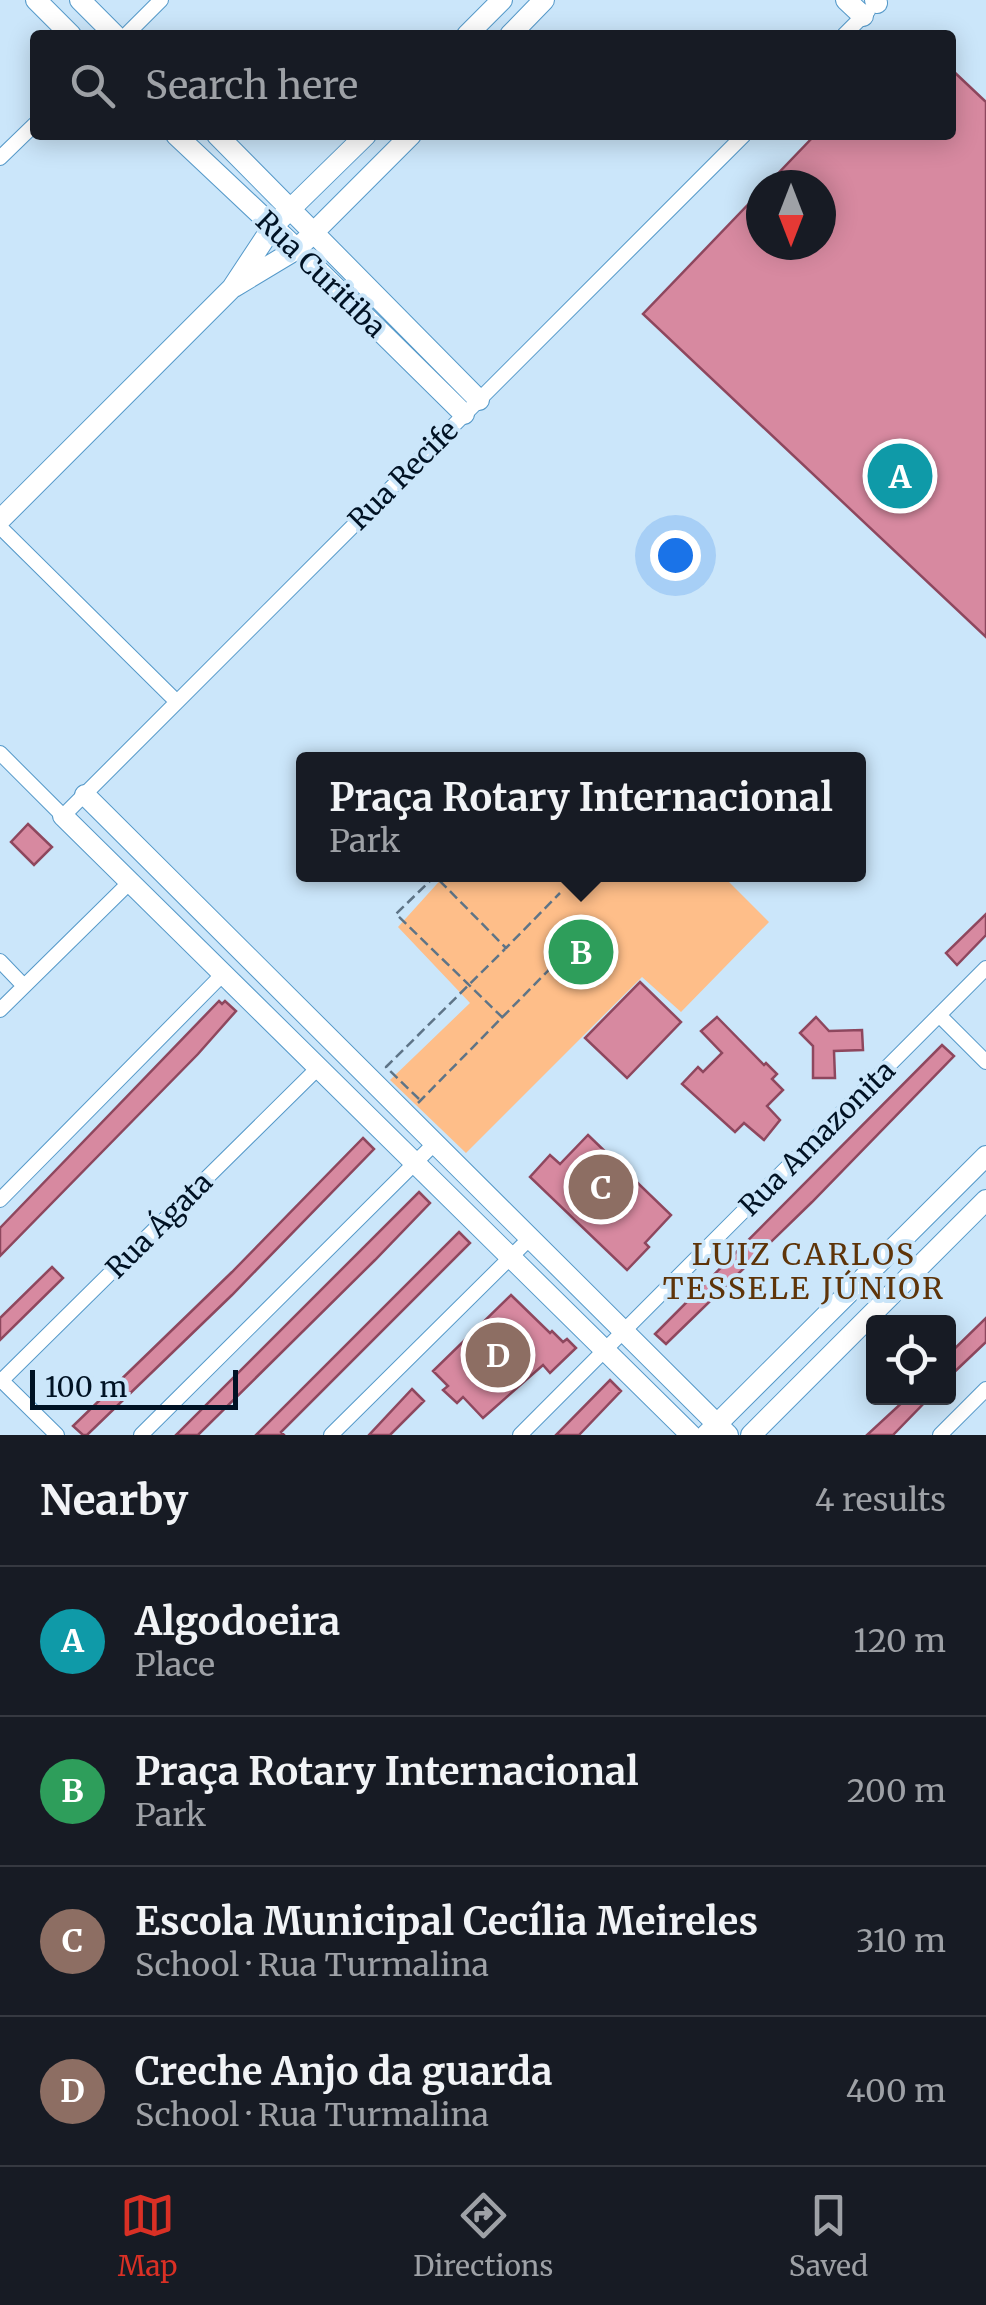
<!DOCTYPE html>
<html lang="en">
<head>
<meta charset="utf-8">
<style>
	body { margin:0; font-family:Merriweather,serif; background:#242831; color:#f1f3f6 }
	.controls { position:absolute; right:30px; bottom:30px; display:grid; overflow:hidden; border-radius:10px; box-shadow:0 5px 25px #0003 }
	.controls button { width:90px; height:90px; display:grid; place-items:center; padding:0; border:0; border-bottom:2px solid #363941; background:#171b24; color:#f1f3f6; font:50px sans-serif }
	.compass { position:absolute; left:746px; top:170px; width:90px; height:90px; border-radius:50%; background:#171b24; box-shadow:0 5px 25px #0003; rotate:180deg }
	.scale { position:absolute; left:30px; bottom:25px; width:208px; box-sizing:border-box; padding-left:10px; border:5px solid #001224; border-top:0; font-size:28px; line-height:35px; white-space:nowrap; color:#001224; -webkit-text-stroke:8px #cbe6fa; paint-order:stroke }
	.you { position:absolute; left:675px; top:555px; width:35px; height:35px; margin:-25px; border:8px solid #fff; border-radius:50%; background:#1a73e8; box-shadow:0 0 0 15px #1a73e833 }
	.badge { display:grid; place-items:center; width:65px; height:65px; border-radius:50%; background:#d93025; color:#fff; font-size:32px; font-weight:700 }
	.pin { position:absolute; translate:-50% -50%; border:5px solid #fff; box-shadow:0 2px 10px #0006 }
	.popup { position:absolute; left:296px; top:752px; width:570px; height:130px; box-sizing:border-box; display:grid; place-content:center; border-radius:10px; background:#171b24; filter:drop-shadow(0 2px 8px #0005); font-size:32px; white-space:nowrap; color:#9ea1a6 }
	.popup b { font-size:38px; color:#f1f3f6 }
	.popup::after { content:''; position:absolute; left:50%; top:100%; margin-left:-20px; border:20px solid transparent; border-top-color:#171b24 }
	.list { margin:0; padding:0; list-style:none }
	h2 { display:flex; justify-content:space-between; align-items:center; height:130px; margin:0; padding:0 40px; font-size:42px }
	h2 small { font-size:32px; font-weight:400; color:#9ea1a6 }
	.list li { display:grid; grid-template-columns:65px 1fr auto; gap:30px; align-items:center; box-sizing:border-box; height:150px; padding:0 40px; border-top:2px solid #363941 }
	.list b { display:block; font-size:38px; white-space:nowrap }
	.list p { margin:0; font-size:32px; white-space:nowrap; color:#9ea1a6 }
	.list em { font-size:32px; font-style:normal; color:#9ea1a6 }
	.icon { flex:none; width:55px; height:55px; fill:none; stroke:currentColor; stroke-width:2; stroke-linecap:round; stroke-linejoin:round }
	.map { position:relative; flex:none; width:986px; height:1435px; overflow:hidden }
	.search { position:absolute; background:#171b24; box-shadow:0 5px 25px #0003; left:30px; right:30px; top:30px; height:110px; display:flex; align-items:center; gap:25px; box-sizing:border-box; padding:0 35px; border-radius:10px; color:#9ea1a6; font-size:38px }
	.sheet { height:730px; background:#171b24 }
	nav { display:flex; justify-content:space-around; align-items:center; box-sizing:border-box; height:140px; border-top:2px solid #363941; background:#171b24; font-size:28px; color:#9ea1a6 }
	nav a { display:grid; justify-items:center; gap:5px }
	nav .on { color:#d93025 }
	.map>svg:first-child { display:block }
	.green { fill:#febe89 }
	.building { fill:#d789a0; stroke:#8e475e; stroke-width:2.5 }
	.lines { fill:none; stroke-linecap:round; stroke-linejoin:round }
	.street-casing { stroke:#5599c9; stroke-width:16 }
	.secondary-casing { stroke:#5599c9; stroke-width:22 }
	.path { stroke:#5e7487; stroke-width:2.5; stroke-dasharray:10 5; stroke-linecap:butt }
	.street { stroke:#fff; stroke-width:14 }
	.secondary { stroke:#fff; stroke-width:20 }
	.labels { text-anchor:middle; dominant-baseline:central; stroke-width:8; stroke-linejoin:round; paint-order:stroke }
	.street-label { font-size:28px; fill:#001224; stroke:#cbe6fa }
	.neighbourhood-label { font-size:30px; letter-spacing:2.5px; fill:#5e3409; stroke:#cbe6fa }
</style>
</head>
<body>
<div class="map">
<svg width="986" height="1435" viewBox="0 0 986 1435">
	<rect width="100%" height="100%" fill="#cbe6fa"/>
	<path class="green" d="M445,875H722L769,922L681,1012L642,977L466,1153L390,1080L470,1003L398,927Z"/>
	<path class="building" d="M951,69L986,102V637L643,314L761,191V245H821V185H767L815,135H951Z
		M28,824L52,847L34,865L11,842Z
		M986,914V935L957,965L946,953Z
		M640,982L681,1022L627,1078L585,1038Z
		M219,1001L222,1004L225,1001L236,1011L198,1054L0,1256V1228Z
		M717,1017L764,1065L766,1063L777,1074L772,1079L783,1090L767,1106L780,1120L764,1140L744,1123L735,1132L682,1084L698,1067L703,1072L722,1053L701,1031Z
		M816,1017L829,1031L862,1030L863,1050L834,1051L835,1078H813V1046L800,1033Z
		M942,1045L954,1056L812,1202L666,1344L655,1334Z
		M588,1135L671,1215L645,1243L649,1247L627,1270L530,1177L550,1155L560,1164Z
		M363,1138L374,1149L232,1295L87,1435H83L73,1426L232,1272Z
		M419,1192L430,1203L375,1260L198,1435H176Z
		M459,1232L470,1243L281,1432L284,1435H256Z
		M52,1267L63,1278L0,1340V1318Z
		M511,1295L550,1333L552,1331L563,1342L567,1339L576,1348L550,1373L543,1365L483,1418L463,1397L457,1403L443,1390L448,1386L433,1371Z
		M986,1318V1342L948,1378V1355Z
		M610,1380L621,1391L579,1435H556Z
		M412,1389L424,1401L390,1435H369Z
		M907,1398H929L893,1435H867Z"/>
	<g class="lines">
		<g class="street-casing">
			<path id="street" d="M126,35L161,0
				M844,35L868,11
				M0,158L35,124
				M0,527L177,702
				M0,753L63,816L744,135
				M0,961L24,986
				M0,1010L130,882
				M939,1015L986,1062
				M0,1200L223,974
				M0,1379L57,1435
				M0,1382L318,1068
				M141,1435L435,1143
				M331,1435L530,1238
				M520,1435L986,968
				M940,1435L986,1389"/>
		</g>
		<g class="secondary-casing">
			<path id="secondary" d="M36,0L71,35
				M80,0L115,35
				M846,0L863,16
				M875,0L877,3
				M467,35L502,0
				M510,35L544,0
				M176,135L297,249
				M217,135L479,400
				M311,263L464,414
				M234,287L297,249L411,135
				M0,520L232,288L273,226L366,135
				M85,795L728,1435
				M63,816L691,1435
				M706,1435L986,1156
				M751,1435L986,1200"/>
		</g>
		<path class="path" d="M503,1018L396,914L435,876L506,948L560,893
			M419,1099L386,1067L505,949
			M418,1103L593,925"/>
		<use href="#street" class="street"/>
		<use href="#secondary" class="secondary"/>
	</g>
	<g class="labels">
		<g class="street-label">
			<text transform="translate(321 274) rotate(44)">Rua Curitiba</text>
			<text transform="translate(403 475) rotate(-45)">Rua Recife</text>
			<text transform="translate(817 1138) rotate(-45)">Rua Amazonita</text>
			<text transform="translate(159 1225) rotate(-45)">Rua Ágata</text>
		</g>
		<g class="neighbourhood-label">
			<text x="804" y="1254">LUIZ CARLOS<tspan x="804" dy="34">TESSELE JÚNIOR</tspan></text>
		</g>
	</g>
</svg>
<div class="controls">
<button><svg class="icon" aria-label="locate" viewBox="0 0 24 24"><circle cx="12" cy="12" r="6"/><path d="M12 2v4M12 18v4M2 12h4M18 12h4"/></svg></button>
</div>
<svg class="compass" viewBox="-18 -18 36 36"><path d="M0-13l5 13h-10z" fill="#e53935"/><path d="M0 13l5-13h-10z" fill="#9ea1a6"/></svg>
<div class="scale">100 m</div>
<div class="you"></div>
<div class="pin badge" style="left:900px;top:476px;background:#0f9aa8">A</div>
<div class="pin badge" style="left:581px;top:952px;background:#2e9e5b">B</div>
<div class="popup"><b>Praça Rotary Internacional</b>Park</div>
<div class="pin badge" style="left:601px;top:1187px;background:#8d6e63">C</div>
<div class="pin badge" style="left:498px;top:1355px;background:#8d6e63">D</div>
<div class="search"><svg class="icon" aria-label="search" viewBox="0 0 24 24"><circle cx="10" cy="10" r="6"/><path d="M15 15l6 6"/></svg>Search here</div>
</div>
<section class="sheet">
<h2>Nearby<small>4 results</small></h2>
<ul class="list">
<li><span class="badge" style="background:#0f9aa8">A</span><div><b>Algodoeira</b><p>Place</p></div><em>120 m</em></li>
<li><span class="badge" style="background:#2e9e5b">B</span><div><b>Praça Rotary Internacional</b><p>Park</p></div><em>200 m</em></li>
<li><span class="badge" style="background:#8d6e63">C</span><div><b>Escola Municipal Cecília Meireles</b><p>School · Rua Turmalina</p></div><em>310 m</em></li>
<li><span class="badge" style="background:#8d6e63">D</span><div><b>Creche Anjo da guarda</b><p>School · Rua Turmalina</p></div><em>400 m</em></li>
</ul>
</section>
<nav>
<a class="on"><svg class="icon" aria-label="map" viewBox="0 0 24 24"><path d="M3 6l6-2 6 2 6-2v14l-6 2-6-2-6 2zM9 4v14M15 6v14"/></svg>Map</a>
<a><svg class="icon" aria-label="directions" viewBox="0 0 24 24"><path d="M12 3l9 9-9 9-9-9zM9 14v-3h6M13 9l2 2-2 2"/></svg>Directions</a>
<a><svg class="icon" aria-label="saved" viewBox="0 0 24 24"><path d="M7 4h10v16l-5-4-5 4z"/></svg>Saved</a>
</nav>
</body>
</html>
